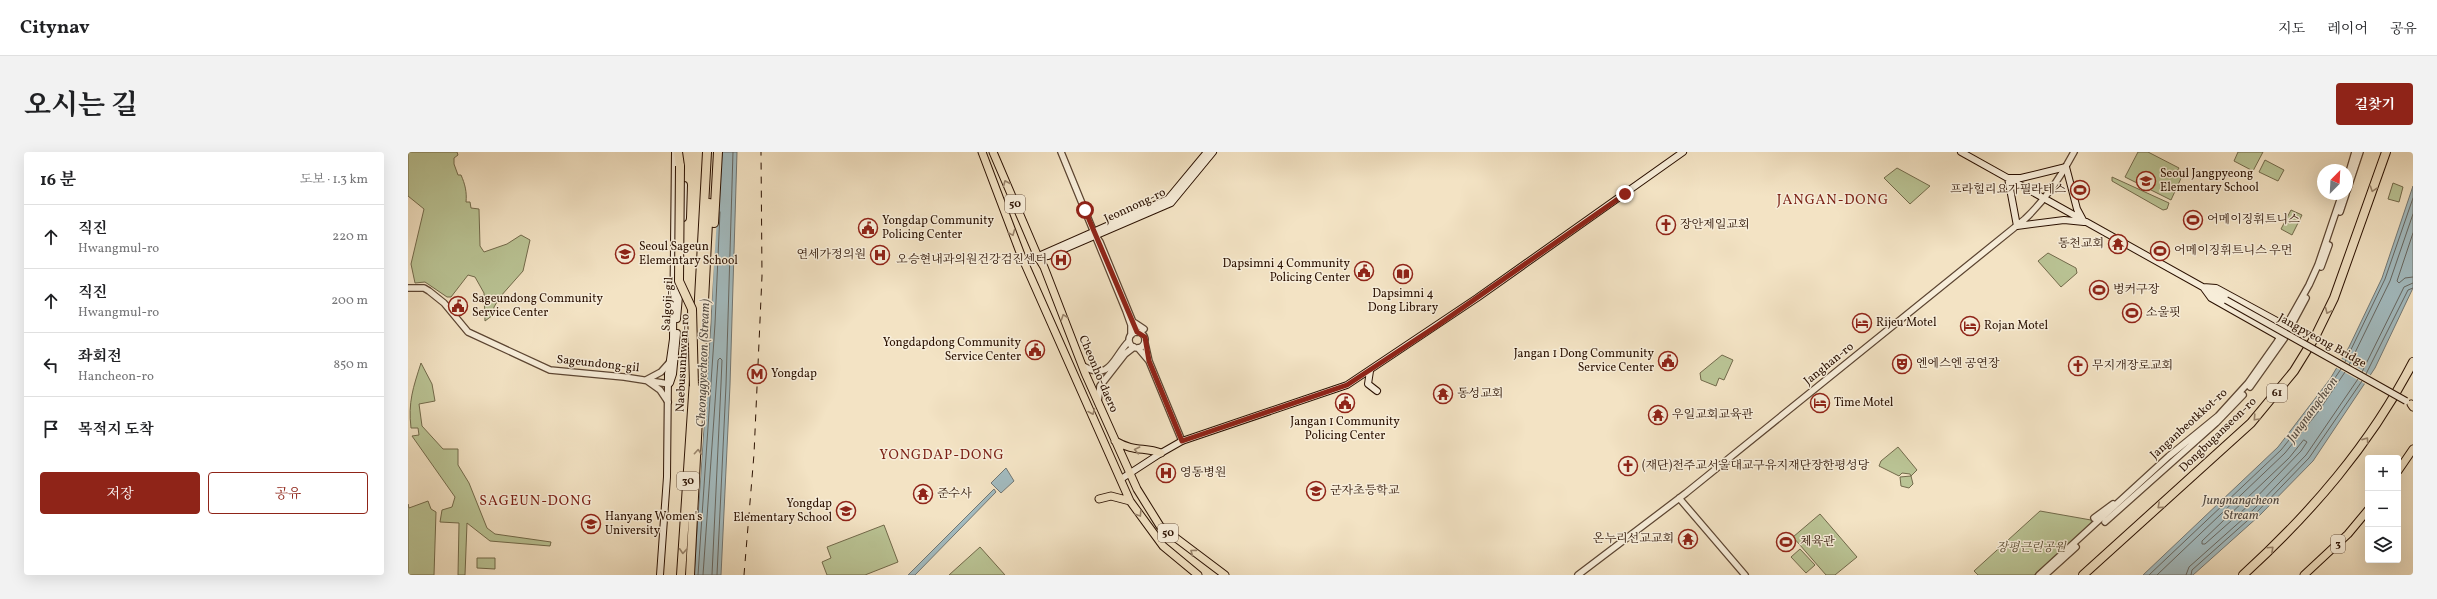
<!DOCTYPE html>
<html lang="ko">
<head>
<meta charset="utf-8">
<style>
	body { margin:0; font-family:Vollkorn,"Noto Serif KR",serif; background:#f2f2f2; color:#202124 }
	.controls { position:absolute; right:12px; bottom:12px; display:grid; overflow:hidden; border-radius:4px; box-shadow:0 4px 16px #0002 }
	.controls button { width:36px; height:36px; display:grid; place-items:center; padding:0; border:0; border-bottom:1px solid #e0e0e0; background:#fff; color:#202124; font:20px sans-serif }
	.compass { position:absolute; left:1909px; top:12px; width:36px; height:36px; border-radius:50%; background:#fff; box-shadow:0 4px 16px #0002; rotate:24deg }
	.stop { position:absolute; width:12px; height:12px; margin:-9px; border:3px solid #8f2418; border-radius:50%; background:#fff }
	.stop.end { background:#8f2418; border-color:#fff; box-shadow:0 1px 4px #0008 }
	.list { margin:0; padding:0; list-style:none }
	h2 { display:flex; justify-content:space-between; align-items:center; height:52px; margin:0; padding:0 16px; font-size:17px }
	h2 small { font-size:13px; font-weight:400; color:#757577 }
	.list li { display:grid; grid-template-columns:26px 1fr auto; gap:12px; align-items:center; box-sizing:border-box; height:64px; padding:0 16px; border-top:1px solid #e0e0e0 }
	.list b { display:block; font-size:15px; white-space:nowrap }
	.list p { margin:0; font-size:13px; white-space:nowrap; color:#757577 }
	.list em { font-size:13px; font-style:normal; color:#757577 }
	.actions { display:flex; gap:8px; padding:12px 16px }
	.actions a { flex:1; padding:9px 0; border:1px solid #8f2418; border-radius:4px; text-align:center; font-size:14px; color:#8f2418 }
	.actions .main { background:#8f2418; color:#fff }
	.icon { flex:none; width:22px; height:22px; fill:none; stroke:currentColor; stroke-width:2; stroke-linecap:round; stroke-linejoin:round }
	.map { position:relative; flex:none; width:2005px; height:423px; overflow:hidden; border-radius:4px }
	header { display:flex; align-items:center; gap:24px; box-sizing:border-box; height:56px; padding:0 20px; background:#fff; border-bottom:1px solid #e0e0e0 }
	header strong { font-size:19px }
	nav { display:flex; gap:22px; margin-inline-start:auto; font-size:14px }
	.intro { display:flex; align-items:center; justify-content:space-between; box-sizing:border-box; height:96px; padding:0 24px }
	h1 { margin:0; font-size:28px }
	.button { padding:10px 18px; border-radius:4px; background:#8f2418; color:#fff; font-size:14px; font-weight:700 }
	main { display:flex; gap:24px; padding:0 24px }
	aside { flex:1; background:#fff; border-radius:4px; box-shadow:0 4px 16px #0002 }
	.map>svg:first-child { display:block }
	.green { fill:#bac495; stroke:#726a4b }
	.water { fill:#a2bbc0; stroke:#727774 }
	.pier { fill:#f3e3c4 }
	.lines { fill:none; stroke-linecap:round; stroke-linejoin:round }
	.shore { stroke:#666660; stroke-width:1 }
	.tertiary-casing { stroke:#5c4532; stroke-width:8 }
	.secondary-casing { stroke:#2a1001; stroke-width:8 }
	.primary-casing { stroke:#2a1001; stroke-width:9 }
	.trunk-casing { stroke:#2a1001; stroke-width:10 }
	.tertiary { stroke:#f7edd9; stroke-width:5.5 }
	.secondary { stroke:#f7edd9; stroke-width:6 }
	.primary { stroke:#f3e3c4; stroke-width:7 }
	.trunk { stroke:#f3e3c4; stroke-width:8 }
	.rail { stroke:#2a1001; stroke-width:1; stroke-dasharray:7 7; stroke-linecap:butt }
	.secondary-bridge-casing { stroke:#2a1001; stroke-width:8; stroke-linecap:butt }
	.trunk-bridge-casing { stroke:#2a1001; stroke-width:10; stroke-linecap:butt }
	.secondary-bridge { stroke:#f7edd9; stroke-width:6 }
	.trunk-bridge { stroke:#f3e3c4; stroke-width:8 }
	.oneway { stroke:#99846c }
	.route { stroke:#8f2418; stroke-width:5 }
	.labels { text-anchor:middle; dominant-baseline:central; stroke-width:3; stroke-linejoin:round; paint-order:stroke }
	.shield { fill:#f7edd9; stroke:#685242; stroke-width:1 }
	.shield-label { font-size:11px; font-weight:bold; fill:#2a1001 }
	.poi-label { font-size:12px; fill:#2a1001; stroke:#f7edd9; text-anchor:start }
	.street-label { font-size:12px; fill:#2a1001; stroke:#f7edd9 }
	.park-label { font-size:12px; font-style:italic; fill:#5c4f35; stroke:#f7edd9 }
	.water-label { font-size:13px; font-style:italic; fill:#544c44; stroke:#f7edd9 }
	.quarter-label { font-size:14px; letter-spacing:1px; fill:#7a1f14; stroke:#f7edd9 }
</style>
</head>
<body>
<header>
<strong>Citynav</strong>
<nav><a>지도</a><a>레이어</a><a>공유</a></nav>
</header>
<div class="intro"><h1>오시는 길</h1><a class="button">길찾기</a></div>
<main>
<aside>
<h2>16 분<small>도보 · 1.3 km</small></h2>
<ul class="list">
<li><svg class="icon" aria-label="ahead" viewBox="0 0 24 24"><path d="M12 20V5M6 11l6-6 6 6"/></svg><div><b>직진</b><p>Hwangmul-ro</p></div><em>220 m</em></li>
<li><svg class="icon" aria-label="ahead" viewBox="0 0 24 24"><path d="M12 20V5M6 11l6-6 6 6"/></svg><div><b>직진</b><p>Hwangmul-ro</p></div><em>200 m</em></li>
<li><svg class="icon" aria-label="left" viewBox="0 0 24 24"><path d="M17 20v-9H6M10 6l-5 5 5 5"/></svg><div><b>좌회전</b><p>Hancheon-ro</p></div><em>850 m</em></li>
<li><svg class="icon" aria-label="arrive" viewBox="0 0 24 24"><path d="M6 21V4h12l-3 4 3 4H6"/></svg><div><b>목적지 도착</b></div></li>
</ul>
<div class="actions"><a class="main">저장</a><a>공유</a></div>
</aside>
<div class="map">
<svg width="2005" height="423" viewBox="0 0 2005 423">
	<rect width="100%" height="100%" fill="#f3e3c4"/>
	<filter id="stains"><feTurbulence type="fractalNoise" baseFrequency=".005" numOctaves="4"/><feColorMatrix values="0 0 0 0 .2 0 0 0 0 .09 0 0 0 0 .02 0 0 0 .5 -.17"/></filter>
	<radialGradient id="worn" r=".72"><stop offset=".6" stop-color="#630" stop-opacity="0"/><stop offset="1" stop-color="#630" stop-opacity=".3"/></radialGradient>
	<path class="green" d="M0,0H49L50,3L46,6V12L50,23H53C57,32 59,40 58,50H62L63,56L71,57L72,94L76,100L99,92L113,83L122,88L115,119L92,145L86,155L85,163L77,169L76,141L67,125L60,123L43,145H39L17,130L7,131L3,112L16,57L0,44Z
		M1730,0H1740L1771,16L1768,21L1774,24L1763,48L1717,25Z
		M1830,0H1855L1845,19L1826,9Z
		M1857,8L1876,18L1870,29L1851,20Z
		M1489,16L1522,34L1502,52L1476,26Z
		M1704,25L1761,51L1759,57L1755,58L1704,29Z
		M1985,31L1995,35L1991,50L1980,47Z
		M1883,58L1894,63L1884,83L1873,77Z
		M1640,101L1668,116L1669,121L1653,135L1630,109Z
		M1314,203L1325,208L1316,228L1311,226L1308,234L1293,228L1292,221Z
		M13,211L24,232L27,249L11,252L14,274L35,297H50V313L61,331L79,376L87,382L143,390L142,394L82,389L59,371L57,423H50L51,371L32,370L34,358L44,355L47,345L4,284L11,283L10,276H3C0,250 5,236 13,211Z
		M1490,295L1509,318L1503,324L1505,332L1501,336L1493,334L1492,325L1503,324L1502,322L1494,321L1491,324L1471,314L1473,309Z
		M20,349L23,357L28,360L26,423H0V352L1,356Z
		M1632,359L1683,368L1684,372L1626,423H1570L1566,419Z
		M1412,362L1449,405L1427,423H1418L1385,385Z
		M476,373L490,410L457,423H419L414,410L423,406L419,395Z
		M572,395L597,423H541Z
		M1392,397L1407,413L1398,421L1383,405Z
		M69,406H87V417L69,416Z"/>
	<path class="water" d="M310,0H329L322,233L313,423H286L303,171Z
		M2005,34V136L1967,216L1905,309L1851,364L1785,423H1735L1870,295L1922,227L1941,195L1974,126Z
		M598,316L606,329L593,341L583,331Z
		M586,337L588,340L507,423H500Z"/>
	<path class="pier" d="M308,0L310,51L286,423H284L301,171Z
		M1932,206L1964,224L1959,233L1927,215Z"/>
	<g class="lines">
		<path class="shore" d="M2005,81L1989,129L1991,131L1997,126L2005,125
			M1937,210L1977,127L2005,46
			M1941,213L1982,129L2005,62
			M1954,220L1996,135L2005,131
			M1958,222L2000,138L2005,136
			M1896,288L1899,290L1893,299L1841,353L1797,392H1794V389L1881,306Z
			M290,423L307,172L312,60
			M295,423L310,208L312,206L314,208L313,232L304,423
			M309,423L318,233L325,0
			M1741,423L1873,298L1906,257L1933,217
			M1749,423L1877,301L1910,260L1937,220
			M1778,423L1781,415L1845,358L1898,303L1950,227
			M1783,423L1784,418L1848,361L1901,306L1954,229"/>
		<g class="tertiary-casing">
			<path id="tertiary" d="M653,0L718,159L723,173V183
				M1939,27L1947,0
				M1939,39L1952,0
				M1932,60L1938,42
				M688,84L692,90L729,180
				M1913,115L1921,93
				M0,136H16L21,139L36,151L60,180L142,218L216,225L261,232
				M727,171L736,177
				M721 188a8 8 0 1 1 16 0a8 8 0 1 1-16 0Z
				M737,191L741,209
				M730,196L741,209L774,289
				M675,214C703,230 705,205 721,189
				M1842,235L1876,187L1898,146
				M260,250L252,238L238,228L253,220L261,211
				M690,250L692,234L717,202L726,195
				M1271,346L1337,423
				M1686,366L1705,352
				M1697,370L1808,271L1835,243
				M1170,423L1278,341L1617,67C1637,48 1653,25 1666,0
				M1631,423L1761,304L1810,264L1840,231L1869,190L1901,133L1910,113L1934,42
				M1637,423L1668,395"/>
		</g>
		<g class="secondary-casing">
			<path id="secondary" d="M1553,0L1818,148
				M1658,15L1669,57L1676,70L1656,68L1609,74L1600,26H1613Z
				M275,66L276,33
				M631,105L640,104L763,51L805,0
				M617,110L760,47L799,0
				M269,167L272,133
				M1872,185L1803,146L1795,135L1808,136L1878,174
				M962,219L960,232L969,239
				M262,231L265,222L269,181
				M713,327L753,301L774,289L939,233L1069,146L1275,0
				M252,423L259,325L260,222L265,187L267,0"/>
		</g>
		<g class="primary-casing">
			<path id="primary" d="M574,0L613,103L722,349L755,394L790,423
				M585,0L630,105L636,115L677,221L729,337L752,374L817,423
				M2003,252L2005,255
				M707,289C726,300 736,295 753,301
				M1990,319L2005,297
				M691,347L703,344L722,349
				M1896,423L1940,382L1960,358"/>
		</g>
		<g class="trunk-casing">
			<path id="trunk" d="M270,0L272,14
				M306,71L310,0
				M288,201L299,0
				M273,423L286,228
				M282,423L301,51
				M1675,423L1843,271L1886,219L1907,185L1926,146L1978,0
				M1835,423C1903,361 1962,293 2005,210"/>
		</g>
		<use href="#tertiary" class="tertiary"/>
		<use href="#secondary" class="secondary"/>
		<use href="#primary" class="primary"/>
		<use href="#trunk" class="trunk"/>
		<path class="rail" d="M336,423L346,302L354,124L353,0"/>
		<g class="secondary-bridge-casing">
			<path id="secondary-bridge" d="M1818,148L1998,249"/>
		</g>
		<g class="trunk-bridge-casing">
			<path id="trunk-bridge" d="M272,14L271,129L284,157L286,234"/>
		</g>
		<use href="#secondary-bridge" class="secondary-bridge"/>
		<use href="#trunk-bridge" class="trunk-bridge"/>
	</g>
	<defs><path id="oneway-chevron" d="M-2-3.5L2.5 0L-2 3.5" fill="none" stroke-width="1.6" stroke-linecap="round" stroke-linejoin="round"/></defs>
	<g class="oneway">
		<use href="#oneway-chevron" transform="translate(598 31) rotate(-113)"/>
		<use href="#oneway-chevron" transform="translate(1965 37) rotate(109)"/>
		<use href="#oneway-chevron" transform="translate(604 81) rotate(68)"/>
		<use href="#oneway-chevron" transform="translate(1920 159) rotate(114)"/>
		<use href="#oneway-chevron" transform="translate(656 165) rotate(-109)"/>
		<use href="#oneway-chevron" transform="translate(684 260) rotate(67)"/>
		<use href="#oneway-chevron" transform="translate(1848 266) rotate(133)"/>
		<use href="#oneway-chevron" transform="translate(1958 288) rotate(-55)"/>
		<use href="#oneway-chevron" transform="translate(729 298) rotate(-168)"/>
		<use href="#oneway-chevron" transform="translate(290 300) rotate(-86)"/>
		<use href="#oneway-chevron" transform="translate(1752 354) rotate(138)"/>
		<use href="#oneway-chevron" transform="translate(731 362) rotate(57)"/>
		<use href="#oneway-chevron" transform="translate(1863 397) rotate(-43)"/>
		<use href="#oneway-chevron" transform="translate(275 399) rotate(94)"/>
		<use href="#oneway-chevron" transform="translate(785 400) rotate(-144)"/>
	</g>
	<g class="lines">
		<path class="route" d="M677,58L729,180L737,185L741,209L774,289L939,233L1030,173L1217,42"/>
	</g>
	<defs>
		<g id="school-ring" transform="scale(1)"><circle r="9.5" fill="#f7edd9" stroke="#8f2418" stroke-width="1.5"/><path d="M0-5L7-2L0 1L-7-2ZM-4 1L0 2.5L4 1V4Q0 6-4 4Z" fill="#8f2418"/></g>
		<g id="stadium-ring" transform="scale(1)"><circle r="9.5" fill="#f7edd9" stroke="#8f2418" stroke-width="1.5"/><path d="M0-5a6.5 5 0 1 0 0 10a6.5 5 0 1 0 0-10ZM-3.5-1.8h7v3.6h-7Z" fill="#8f2418"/></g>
		<g id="church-ring" transform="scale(1)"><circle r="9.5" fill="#f7edd9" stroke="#8f2418" stroke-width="1.5"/><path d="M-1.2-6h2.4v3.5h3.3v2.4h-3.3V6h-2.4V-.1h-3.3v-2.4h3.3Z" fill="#8f2418"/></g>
		<g id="civic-ring" transform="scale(1)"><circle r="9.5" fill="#f7edd9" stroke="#8f2418" stroke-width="1.5"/><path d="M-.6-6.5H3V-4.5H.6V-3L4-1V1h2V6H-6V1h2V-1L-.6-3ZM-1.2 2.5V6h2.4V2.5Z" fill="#8f2418"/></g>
		<g id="temple-ring" transform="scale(1)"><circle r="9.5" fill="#f7edd9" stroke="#8f2418" stroke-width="1.5"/><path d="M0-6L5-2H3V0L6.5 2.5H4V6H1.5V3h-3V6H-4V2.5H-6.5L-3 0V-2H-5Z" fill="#8f2418"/></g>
		<g id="hospital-ring" transform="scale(1)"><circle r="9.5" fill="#f7edd9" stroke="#8f2418" stroke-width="1.5"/><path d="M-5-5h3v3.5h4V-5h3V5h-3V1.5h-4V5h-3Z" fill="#8f2418"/></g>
		<g id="library-ring" transform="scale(1)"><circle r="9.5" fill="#f7edd9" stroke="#8f2418" stroke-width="1.5"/><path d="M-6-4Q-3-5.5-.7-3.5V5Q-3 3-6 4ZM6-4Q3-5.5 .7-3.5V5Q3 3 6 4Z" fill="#8f2418"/></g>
		<g id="hotel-ring" transform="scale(1)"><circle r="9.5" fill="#f7edd9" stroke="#8f2418" stroke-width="1.5"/><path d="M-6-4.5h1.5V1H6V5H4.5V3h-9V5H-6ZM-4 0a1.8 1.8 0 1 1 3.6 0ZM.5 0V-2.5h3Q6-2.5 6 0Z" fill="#8f2418"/></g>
		<g id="theatre-ring" transform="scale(1)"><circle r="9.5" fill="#f7edd9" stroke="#8f2418" stroke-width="1.5"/><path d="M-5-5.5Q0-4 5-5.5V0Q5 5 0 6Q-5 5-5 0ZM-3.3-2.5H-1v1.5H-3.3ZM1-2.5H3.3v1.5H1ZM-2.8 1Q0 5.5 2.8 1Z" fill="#8f2418"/></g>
		<g id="metro-ring" transform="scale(1)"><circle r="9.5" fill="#f7edd9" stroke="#8f2418" stroke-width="1.5"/><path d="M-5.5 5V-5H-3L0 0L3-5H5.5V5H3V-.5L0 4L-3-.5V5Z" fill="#8f2418"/></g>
		<g id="university-ring" transform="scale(1)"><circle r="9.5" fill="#f7edd9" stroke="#8f2418" stroke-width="1.5"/><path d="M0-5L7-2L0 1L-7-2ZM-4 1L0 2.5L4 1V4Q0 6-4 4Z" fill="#8f2418"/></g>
	</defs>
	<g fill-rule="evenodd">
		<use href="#school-ring" x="1738" y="29"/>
		<use href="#stadium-ring" x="1672" y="38"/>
		<use href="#stadium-ring" x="1785" y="68"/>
		<use href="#church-ring" x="1258" y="73"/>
		<use href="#civic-ring" x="460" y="76"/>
		<use href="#temple-ring" x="1710" y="92"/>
		<use href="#stadium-ring" x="1752" y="99"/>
		<use href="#school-ring" x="217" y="102"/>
		<use href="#hospital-ring" x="472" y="103"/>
		<use href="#hospital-ring" x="653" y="108"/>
		<use href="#civic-ring" x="956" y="119"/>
		<use href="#library-ring" x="995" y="122"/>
		<use href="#stadium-ring" x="1691" y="138"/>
		<use href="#civic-ring" x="50" y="154"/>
		<use href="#stadium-ring" x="1724" y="161"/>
		<use href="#hotel-ring" x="1454" y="171"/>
		<use href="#hotel-ring" x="1562" y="174"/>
		<use href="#civic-ring" x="627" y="198"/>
		<use href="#civic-ring" x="1260" y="209"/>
		<use href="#theatre-ring" x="1494" y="212"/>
		<use href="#church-ring" x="1670" y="214"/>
		<use href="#metro-ring" x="349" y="222"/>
		<use href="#temple-ring" x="1035" y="242"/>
		<use href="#civic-ring" x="937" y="251"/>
		<use href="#hotel-ring" x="1412" y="251"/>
		<use href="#temple-ring" x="1250" y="263"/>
		<use href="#church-ring" x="1220" y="314"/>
		<use href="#hospital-ring" x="758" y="321"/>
		<use href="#school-ring" x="908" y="339"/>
		<use href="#temple-ring" x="515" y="342"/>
		<use href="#school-ring" x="438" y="359"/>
		<use href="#university-ring" x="183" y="372"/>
		<use href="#temple-ring" x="1280" y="387"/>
		<use href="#stadium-ring" x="1378" y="390"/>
	</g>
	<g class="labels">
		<g class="shield">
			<rect x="597" y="43" width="20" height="18" rx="3"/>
			<rect x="1859" y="232" width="20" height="18" rx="3"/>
			<rect x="269" y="320" width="22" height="18" rx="3"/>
			<rect x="750" y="372" width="20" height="18" rx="3"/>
			<rect x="1923" y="383" width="14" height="18" rx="3"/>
		</g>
		<g class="shield-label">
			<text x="607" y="52">50</text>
			<text x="1869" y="241">61</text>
			<text x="280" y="329">30</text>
			<text x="760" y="381">50</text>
			<text x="1930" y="392">3</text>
		</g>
		<g class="poi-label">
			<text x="1752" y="22">Seoul Jangpyeong<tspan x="1752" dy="14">Elementary School</tspan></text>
			<text x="1658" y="38" text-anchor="end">프라힐리요가필라테스</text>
			<text x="1799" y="68">어메이징휘트니스</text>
			<text x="474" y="69">Yongdap Community<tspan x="474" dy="14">Policing Center</tspan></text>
			<text x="1272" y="73">장안제일교회</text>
			<text x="1696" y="92" text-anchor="end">동천교회</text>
			<text x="231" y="95">Seoul Sageun<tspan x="231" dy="14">Elementary School</tspan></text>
			<text x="1766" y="99">어메이징휘트니스 우먼</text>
			<text x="458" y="103" text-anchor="end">연세가정의원</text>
			<text x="639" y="108" text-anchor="end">오승현내과의원건강검진센터</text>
			<text x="942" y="112" text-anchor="end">Dapsimni 4 Community<tspan x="942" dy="14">Policing Center</tspan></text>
			<text x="1705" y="138">벙커구장</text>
			<text x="995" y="142" text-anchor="middle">Dapsimni 4<tspan x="995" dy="14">Dong Library</tspan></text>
			<text x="64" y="147">Sageundong Community<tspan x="64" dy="14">Service Center</tspan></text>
			<text x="1738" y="161">소울핏</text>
			<text x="1468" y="171">Rijeu Motel</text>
			<text x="1576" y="174">Rojan Motel</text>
			<text x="613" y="191" text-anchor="end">Yongdapdong Community<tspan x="613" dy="14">Service Center</tspan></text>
			<text x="1246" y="202" text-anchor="end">Jangan 1 Dong Community<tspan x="1246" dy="14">Service Center</tspan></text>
			<text x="1508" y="212">엔에스엔 공연장</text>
			<text x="1684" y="214">무지개장로교회</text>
			<text x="363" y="222">Yongdap</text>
			<text x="1049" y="242">동성교회</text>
			<text x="1426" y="251">Time Motel</text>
			<text x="1264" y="263">우일교회교육관</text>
			<text x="937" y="270" text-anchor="middle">Jangan 1 Community<tspan x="937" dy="14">Policing Center</tspan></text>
			<text x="1234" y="314">(재단)천주교서울대교구유지재단장한평성당</text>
			<text x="772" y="321">영동병원</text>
			<text x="922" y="339">군자초등학교</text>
			<text x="529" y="342">준수사</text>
			<text x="424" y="352" text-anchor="end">Yongdap<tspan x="424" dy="14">Elementary School</tspan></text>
			<text x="197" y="365">Hanyang Women's<tspan x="197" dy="14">University</tspan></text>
			<text x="1266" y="387" text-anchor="end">온누리선교교회</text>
			<text x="1392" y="390">체육관</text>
		</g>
		<g class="street-label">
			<text transform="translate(727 54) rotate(-25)">Jeonnong-ro</text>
			<text transform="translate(260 152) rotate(-87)">Salgoji-gil</text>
			<text transform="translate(1914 189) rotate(29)">Jangpyeong Bridge</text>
			<text transform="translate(275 211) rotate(-87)">Naebusunhwan-ro</text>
			<text transform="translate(190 212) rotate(6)">Sageundong-gil</text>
			<text transform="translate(1421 212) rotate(-39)">Janghan-ro</text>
			<text transform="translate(690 222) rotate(67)">Cheonho-daero</text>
			<text transform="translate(1781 272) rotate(-42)">Janganbeotkkot-ro</text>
			<text transform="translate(1810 283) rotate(-44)">Dongbuganseon-ro</text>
		</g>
		<g class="park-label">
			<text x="1623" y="396">장평근린공원</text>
		</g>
		<g class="water-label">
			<text transform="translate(296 211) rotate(-88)">Cheonggyecheon (Stream)</text>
			<text transform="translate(1905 258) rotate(-54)">Jungnangcheon</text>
			<text x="1833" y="349">Jungnangcheon<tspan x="1833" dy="15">Stream</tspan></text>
		</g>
		<g class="quarter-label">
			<text x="1425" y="48">JANGAN-DONG</text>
			<text x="534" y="303">YONGDAP-DONG</text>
			<text x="128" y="349">SAGEUN-DONG</text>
		</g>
	</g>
	<rect width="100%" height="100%" filter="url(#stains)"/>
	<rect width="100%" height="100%" fill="url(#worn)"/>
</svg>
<div class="controls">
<button>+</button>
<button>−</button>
<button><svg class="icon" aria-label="layers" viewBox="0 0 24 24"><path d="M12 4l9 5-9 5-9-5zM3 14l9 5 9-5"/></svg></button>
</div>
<svg class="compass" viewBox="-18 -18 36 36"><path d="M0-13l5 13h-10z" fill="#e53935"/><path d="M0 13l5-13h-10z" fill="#757577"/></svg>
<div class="stop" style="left:677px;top:58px"></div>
<div class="stop end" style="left:1217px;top:42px"></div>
</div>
</main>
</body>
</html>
